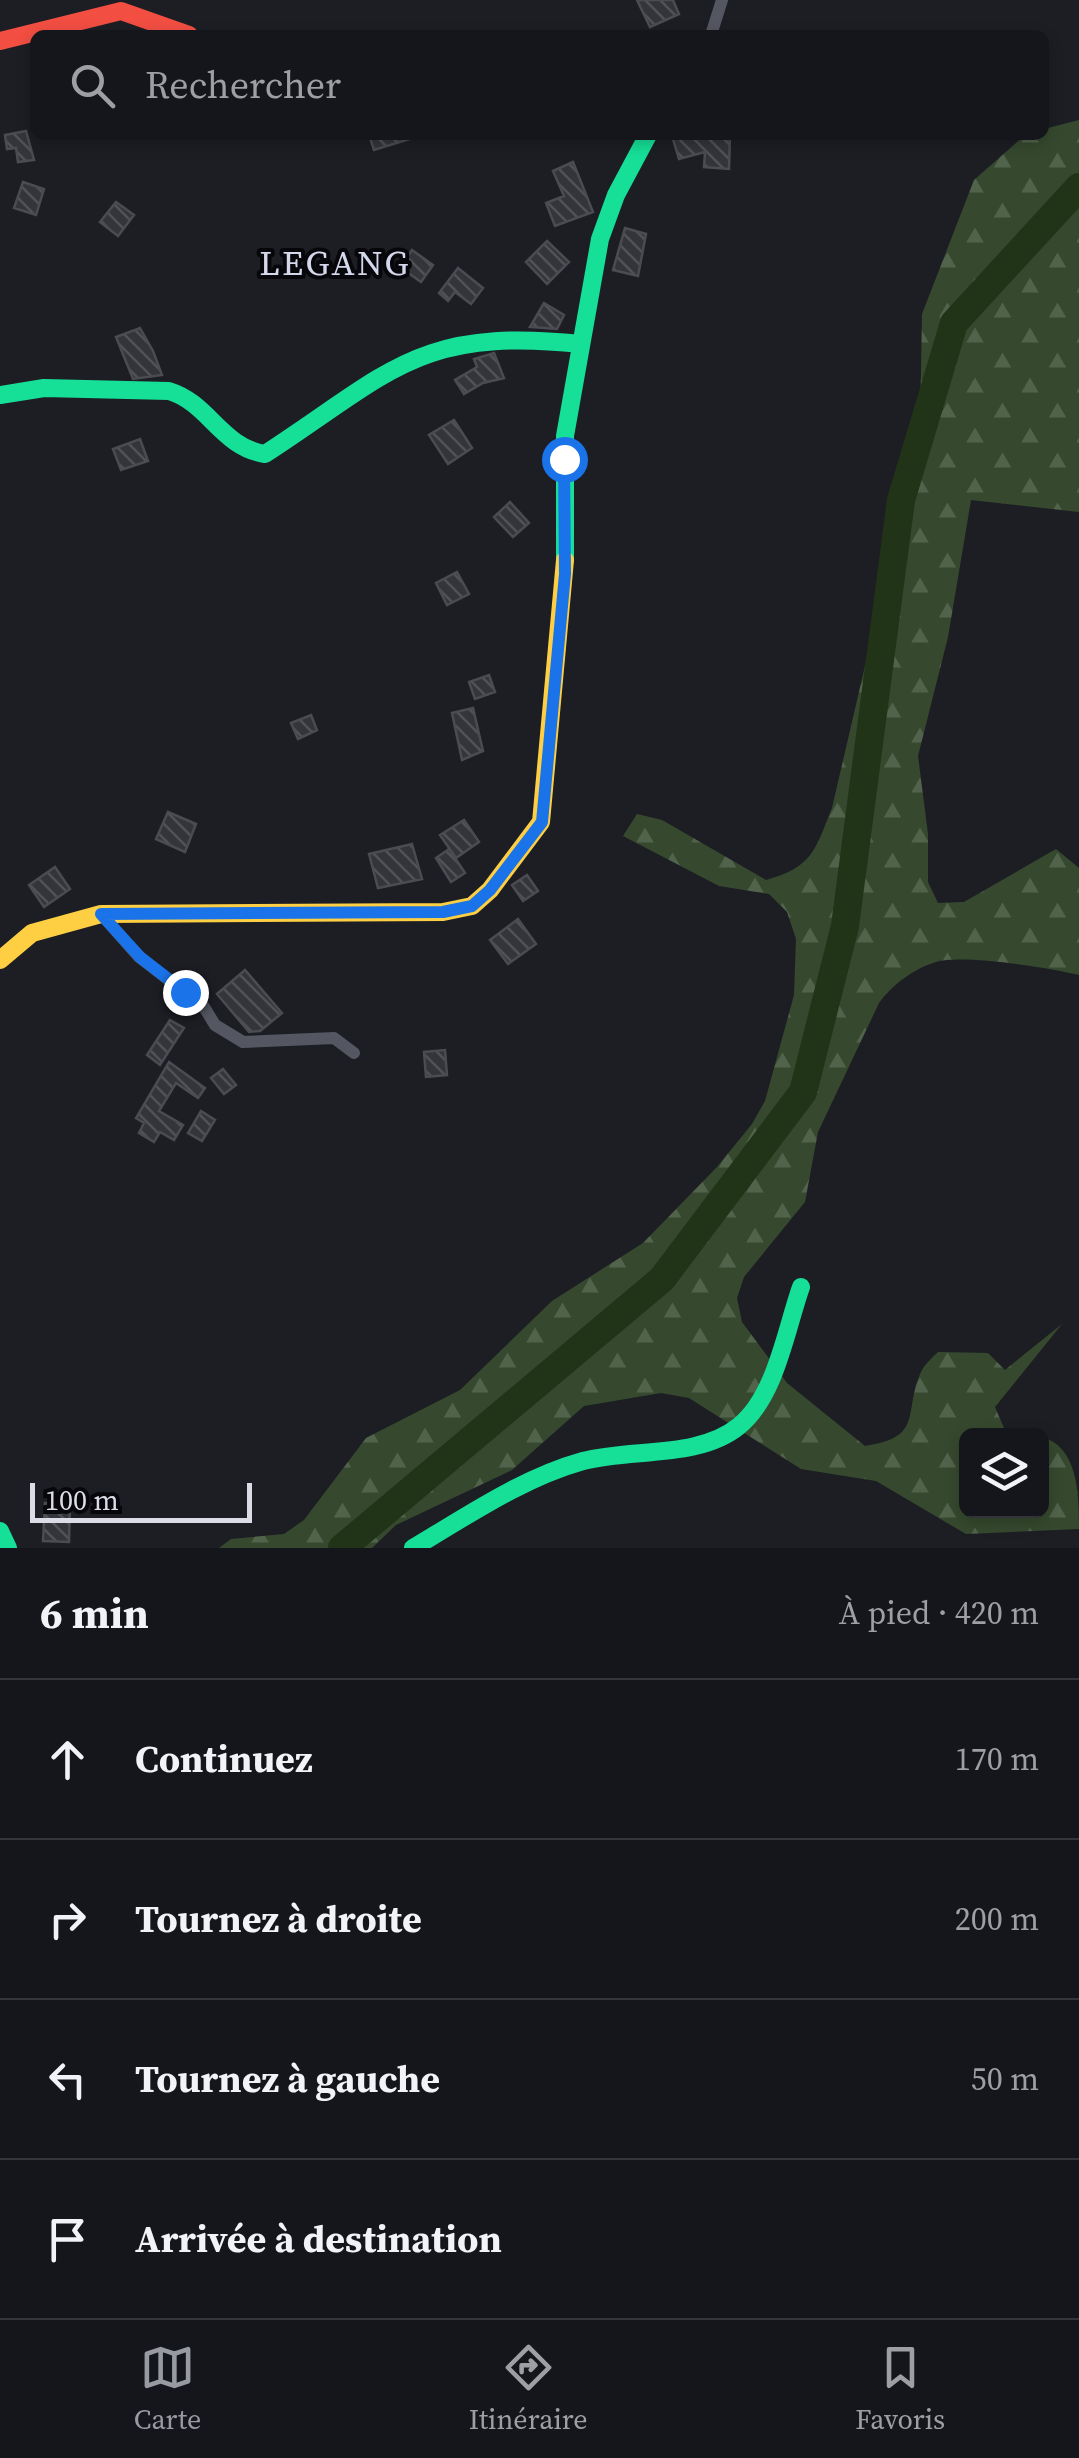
<!DOCTYPE html>
<html lang="fr">
<head>
<meta charset="utf-8">
<style>
	body { margin:0; font-family:"Source Serif 4",serif; background:#1e1f24; color:#f1f3f6 }
	.controls { position:absolute; right:30px; bottom:30px; display:grid; overflow:hidden; border-radius:15px; box-shadow:0 5px 15px #0003 }
	.controls button { width:90px; height:90px; display:grid; place-items:center; padding:0; border:0; border-bottom:2px solid #34353a; background:#15161b; color:#f1f3f6; font:50px sans-serif }
	.scale { position:absolute; left:30px; bottom:25px; width:222px; box-sizing:border-box; padding-left:10px; border:5px solid #dbdce6; border-top:0; font-size:28px; line-height:35px; white-space:nowrap; color:#dbdce6; -webkit-text-stroke:8px #06060b; paint-order:stroke }
	.stop { position:absolute; width:30px; height:30px; margin:-22px; border:8px solid #1a73e8; border-radius:50%; background:#fff }
	.stop.end { background:#1a73e8; border-color:#fff; box-shadow:0 2px 10px #0008 }
	.list { margin:0; padding:0; list-style:none }
	h2 { display:flex; justify-content:space-between; align-items:center; height:130px; margin:0; padding:0 40px; font-size:42px }
	h2 small { font-size:32px; font-weight:400; color:#9d9fa3 }
	.list li { display:grid; grid-template-columns:65px 1fr auto; gap:30px; align-items:center; box-sizing:border-box; height:160px; padding:0 40px; border-top:2px solid #34353a }
	.list b { display:block; font-size:38px; white-space:nowrap }
	.list em { font-size:32px; font-style:normal; color:#9d9fa3 }
	.icon { flex:none; width:55px; height:55px; fill:none; stroke:currentColor; stroke-width:2; stroke-linecap:round; stroke-linejoin:round }
	.map { position:relative; flex:none; width:1079px; height:1548px; overflow:hidden }
	.search { position:absolute; background:#15161b; box-shadow:0 5px 15px #0003; left:30px; right:30px; top:30px; height:110px; display:flex; align-items:center; gap:25px; box-sizing:border-box; padding:0 35px; border-radius:15px; color:#9d9fa3; font-size:38px }
	.sheet { height:770px; background:#15161b }
	nav { display:flex; justify-content:space-around; align-items:center; box-sizing:border-box; height:140px; border-top:2px solid #34353a; background:#15161b; font-size:28px; color:#9d9fa3 }
	nav a { display:grid; justify-items:center; gap:5px }
	nav .on { color:#989aa2 }
	.map>svg:first-child { display:block }
	.forest { fill:url(#forest-firs) }
	.lines { fill:none; stroke-linecap:round; stroke-linejoin:round }
	.river { stroke:#213417; stroke-width:28 }
	.building { fill:url(#building-back-hatch); stroke:#4b4c52; stroke-width:2.5 }
	.street { stroke:#545661; stroke-width:12 }
	.fast { stroke:#16e098; stroke-width:18 }
	.slow { stroke:#ffcf43; stroke-width:18 }
	.jam { stroke:#f24e42; stroke-width:18 }
	.route { stroke:#1a73e8; stroke-width:12 }
	.labels { text-anchor:middle; dominant-baseline:central; stroke-width:8; stroke-linejoin:round; paint-order:stroke }
	.quarter-label { font-size:35px; letter-spacing:2.5px; fill:#d4d8eb; stroke:#06060b }
</style>
</head>
<body>
<div class="map">
<svg width="1079" height="1548" viewBox="0 0 1079 1548">
	<defs>
		<pattern id="forest-firs" width="22" height="20" patternUnits="userSpaceOnUse" patternTransform="scale(2.5)"><rect width="22" height="20" fill="#36492e"/><path d="M5 1l3.5 6h-7zM16 11l3.5 6h-7z" fill="#52634c"/></pattern>
		<pattern id="building-back-hatch" width="6" height="6" patternUnits="userSpaceOnUse" patternTransform="scale(2.5)"><rect width="6" height="6" fill="#33353a"/><path d="M-1 5l2 2M0 0l6 6M5-1l2 2" fill="none" stroke="#505256"/></pattern>
	</defs>
	<rect width="100%" height="100%" fill="#1c1e24"/>
	<path class="forest" d="M1079,120V512L971,500L948,637L918,756L928,834V882L938,903L964,902L1056,849L1079,868V975C1050,968 963,954 936,962C913,969 892,985 879,1003L818,1132L805,1202L744,1277L737,1298L742,1322L787,1383L865,1446C926,1437 902,1411 922,1370C925,1364 933,1357 938,1352L988,1353L1005,1370L1062,1324L995,1407L1004,1428L1035,1435L966,1436V1510H1042V1437C1079,1447 1079,1497 1079,1529L966,1534L876,1481L801,1469L689,1398L661,1393L584,1406L512,1470L396,1525L372,1548H219L231,1539L284,1534L304,1520L366,1438L460,1390L552,1301L643,1243L717,1167L752,1124L765,1101L794,995L796,939L787,912L769,894L719,886L623,836L637,814L662,820L766,880C813,867 815,850 832,808L920,429L922,314L974,180L1025,135H1044V129Z"/>
	<g class="lines">
		<path class="river" d="M342,1548L662,1279L803,1092L845,926L901,500L954,323L1079,187"/>
	</g>
	<path class="building" d="M637,0H673L679,14L650,27Z
		M26,131L34,160L18,162L16,148L7,149L5,135Z
		M369,135H412L413,138L374,150Z
		M687,135H730L729,169L704,167L705,152L679,159L673,139Z
		M573,162L593,212L555,226L546,203L564,196L553,171Z
		M23,182L44,189L36,215L14,208Z
		M116,202L134,215L118,236L100,222Z
		M625,228L646,234L638,276L613,270Z
		M547,241L569,262L547,284L526,262Z
		M412,250L433,265L421,282L400,267Z
		M458,268L483,288L471,304L455,292L448,301L439,293Z
		M544,303L564,315L557,329L530,327Z
		M140,328L153,351L162,375L133,379L116,337Z
		M494,353L504,378L483,383L464,394L455,380L477,367L474,359Z
		M454,420L472,448L448,464L429,435Z
		M140,439L148,461L121,470L113,449Z
		M510,502L529,523L513,537L494,517Z
		M457,572L469,594L447,605L436,583Z
		M489,675L495,692L475,699L469,682Z
		M473,708L483,751L462,760L452,713Z
		M311,715L317,730L298,739L291,723Z
		M168,812L196,824L185,852L156,839Z
		M464,820L479,842L456,858L440,835Z
		M412,844L422,879L378,888L369,854Z
		M449,849L465,873L451,882L436,858Z
		M55,867L70,889L44,907L29,885Z
		M527,875L538,891L523,901L512,885Z
		M518,919L536,944L508,964L490,940Z
		M245,970L282,1013L260,1031L249,1032L217,994Z
		M170,1020L184,1028L160,1065L147,1055Z
		M445,1050L447,1075L426,1077L424,1052Z
		M169,1062L205,1088L198,1098L176,1083L159,1111L183,1125L174,1140L160,1132L154,1142L139,1133L144,1123L136,1118Z
		M223,1069L236,1085L224,1094L211,1078Z
		M201,1111L215,1120L202,1141L188,1133Z
		M45,1503L70,1504L69,1542L43,1541Z"/>
	<g class="lines">
		<path class="street" d="M711,35L722,0
			M101,914L139,957L204,1007L215,1025L243,1042L334,1038L354,1053"/>
		<path class="fast" d="M0,395L44,388L169,391C209,403 221,447 265,454C391,372 418,327 581,344
			M565,560V436L600,239L616,195L648,135
			M0,1531L8,1548
			M413,1548C467,1516 522,1478 583,1461C631,1448 699,1459 739,1426C776,1396 786,1329 801,1287"/>
		<path class="slow" d="M0,960L32,933L101,914L443,912L472,906L490,890L541,822L565,560"/>
		<path class="jam" d="M0,41L121,11L189,35"/>
	</g>
	<g class="lines">
		<path class="route" d="M185,992L140,957L101,914L443,912L472,906L490,890L542,822L565,574L564,459"/>
	</g>
	<g class="labels">
		<g class="quarter-label">
			<text x="335" y="263">LEGANG</text>
		</g>
	</g>
</svg>
<div class="controls">
<button><svg class="icon" aria-label="layers" viewBox="0 0 24 24"><path d="M12 4l9 5-9 5-9-5zM3 14l9 5 9-5"/></svg></button>
</div>
<div class="scale">100 m</div>
<div class="stop" style="left:564px;top:459px"></div>
<div class="stop end" style="left:185px;top:992px"></div>
<div class="search"><svg class="icon" aria-label="search" viewBox="0 0 24 24"><circle cx="10" cy="10" r="6"/><path d="M15 15l6 6"/></svg>Rechercher</div>
</div>
<section class="sheet">
<h2>6 min<small>À pied · 420 m</small></h2>
<ul class="list">
<li><svg class="icon" aria-label="ahead" viewBox="0 0 24 24"><path d="M12 20V5M6 11l6-6 6 6"/></svg><div><b>Continuez</b></div><em>170 m</em></li>
<li><svg class="icon" aria-label="right" viewBox="0 0 24 24"><path d="M7 20v-9h11M14 6l5 5-5 5"/></svg><div><b>Tournez à droite</b></div><em>200 m</em></li>
<li><svg class="icon" aria-label="left" viewBox="0 0 24 24"><path d="M17 20v-9H6M10 6l-5 5 5 5"/></svg><div><b>Tournez à gauche</b></div><em>50 m</em></li>
<li><svg class="icon" aria-label="arrive" viewBox="0 0 24 24"><path d="M6 21V4h12l-3 4 3 4H6"/></svg><div><b>Arrivée à destination</b></div></li>
</ul>
</section>
<nav>
<a class="on"><svg class="icon" aria-label="map" viewBox="0 0 24 24"><path d="M3 6l6-2 6 2 6-2v14l-6 2-6-2-6 2zM9 4v14M15 6v14"/></svg>Carte</a>
<a><svg class="icon" aria-label="directions" viewBox="0 0 24 24"><path d="M12 3l9 9-9 9-9-9zM9 14v-3h6M13 9l2 2-2 2"/></svg>Itinéraire</a>
<a><svg class="icon" aria-label="saved" viewBox="0 0 24 24"><path d="M7 4h10v16l-5-4-5 4z"/></svg>Favoris</a>
</nav>
</body>
</html>
